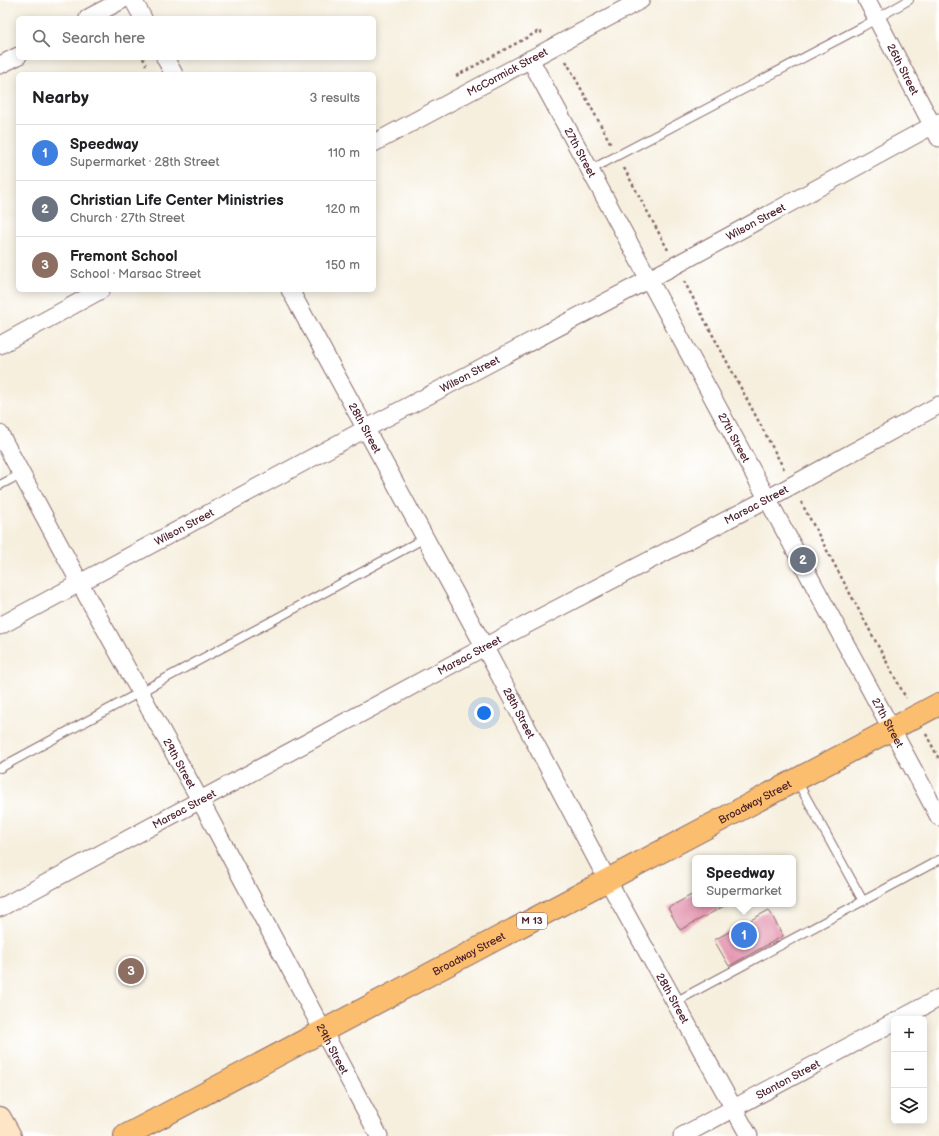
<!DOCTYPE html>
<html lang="en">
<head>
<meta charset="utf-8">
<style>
	body { margin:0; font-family:"Balsamiq Sans",sans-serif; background:#f2f2f2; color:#202124 }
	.controls { position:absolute; right:12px; bottom:12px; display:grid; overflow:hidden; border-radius:6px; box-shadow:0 2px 10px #0003 }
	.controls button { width:36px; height:36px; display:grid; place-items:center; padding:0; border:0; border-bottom:1px solid #e0e0e0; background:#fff; color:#202124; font:20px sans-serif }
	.you { position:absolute; left:484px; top:713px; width:14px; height:14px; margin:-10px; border:3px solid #fff; border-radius:50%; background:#1a73e8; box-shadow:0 0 0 6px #1a73e833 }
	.badge { display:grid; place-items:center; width:26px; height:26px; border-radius:50%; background:#1f6fb2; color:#fff; font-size:13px; font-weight:700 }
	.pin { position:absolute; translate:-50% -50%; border:2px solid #fff; box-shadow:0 1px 4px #0006 }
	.popup { position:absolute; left:692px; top:855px; width:104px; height:52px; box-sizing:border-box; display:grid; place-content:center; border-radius:6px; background:#fff; filter:drop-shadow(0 1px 3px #0005); font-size:13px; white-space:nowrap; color:#757577 }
	.popup b { font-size:15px; color:#202124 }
	.popup::after { content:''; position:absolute; left:50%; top:100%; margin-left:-8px; border:8px solid transparent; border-top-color:#fff }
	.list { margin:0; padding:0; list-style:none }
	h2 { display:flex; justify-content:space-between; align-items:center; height:52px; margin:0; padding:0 16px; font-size:17px }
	h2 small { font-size:13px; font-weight:400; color:#757577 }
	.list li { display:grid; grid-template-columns:26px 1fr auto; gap:12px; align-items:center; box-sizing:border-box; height:56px; padding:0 16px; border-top:1px solid #e0e0e0 }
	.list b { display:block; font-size:15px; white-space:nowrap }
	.list p { margin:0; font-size:13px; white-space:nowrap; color:#757577 }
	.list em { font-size:13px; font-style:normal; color:#757577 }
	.icon { flex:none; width:22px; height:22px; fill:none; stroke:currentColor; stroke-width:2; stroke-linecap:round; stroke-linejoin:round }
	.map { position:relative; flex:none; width:939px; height:1136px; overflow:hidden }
	.search { position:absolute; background:#fff; box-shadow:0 2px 10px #0003; left:16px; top:16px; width:360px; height:44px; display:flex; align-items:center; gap:10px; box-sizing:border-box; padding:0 14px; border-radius:6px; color:#757577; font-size:15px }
	.panel { position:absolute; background:#fff; box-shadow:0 2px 10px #0003; left:16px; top:72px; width:360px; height:220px; border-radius:6px }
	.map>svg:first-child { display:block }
	.building { fill:#e499b2 }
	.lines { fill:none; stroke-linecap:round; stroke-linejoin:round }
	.lane-casing { stroke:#86686a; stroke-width:10 }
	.street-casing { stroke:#86686a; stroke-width:19 }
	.secondary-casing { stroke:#86686a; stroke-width:24 }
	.primary-casing { stroke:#86686a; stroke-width:24 }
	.path { stroke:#86686a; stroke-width:2.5; stroke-dasharray:3 3; stroke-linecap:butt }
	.lane { stroke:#fff; stroke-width:8 }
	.street { stroke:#fff; stroke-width:17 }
	.secondary { stroke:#fde5c5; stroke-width:22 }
	.primary { stroke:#fbbe6e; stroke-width:22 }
	.labels { text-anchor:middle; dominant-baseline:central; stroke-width:4; stroke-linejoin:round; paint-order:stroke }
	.shield { fill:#fff; stroke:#80626b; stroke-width:1 }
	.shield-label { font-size:10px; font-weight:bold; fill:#4a1f2b }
	.street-label { font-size:11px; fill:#4a1f2b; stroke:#fff }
</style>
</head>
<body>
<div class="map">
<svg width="939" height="1136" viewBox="0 0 939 1136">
	<rect width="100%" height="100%" fill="#fff"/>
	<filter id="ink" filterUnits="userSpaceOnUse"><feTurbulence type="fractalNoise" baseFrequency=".025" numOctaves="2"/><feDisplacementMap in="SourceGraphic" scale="8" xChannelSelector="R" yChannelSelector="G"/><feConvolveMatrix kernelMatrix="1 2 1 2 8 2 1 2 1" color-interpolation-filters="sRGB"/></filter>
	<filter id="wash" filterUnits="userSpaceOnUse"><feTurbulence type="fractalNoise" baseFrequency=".012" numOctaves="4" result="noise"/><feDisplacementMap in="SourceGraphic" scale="16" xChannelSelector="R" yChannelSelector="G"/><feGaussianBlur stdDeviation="0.9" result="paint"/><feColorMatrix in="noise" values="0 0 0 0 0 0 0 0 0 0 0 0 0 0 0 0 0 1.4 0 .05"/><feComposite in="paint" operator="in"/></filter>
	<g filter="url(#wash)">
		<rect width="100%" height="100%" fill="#f6efde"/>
		<g id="blocks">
			<path class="building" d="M695,893V904H728L680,930L668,908Z
				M769,910L783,936L729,966L714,940Z"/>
		</g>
	</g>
	<g filter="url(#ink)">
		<use href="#blocks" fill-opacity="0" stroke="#86686a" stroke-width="1"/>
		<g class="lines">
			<g class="lane-casing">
				<path id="lane" d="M590,170L862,27L909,0
					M0,485L21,474
					M0,768L425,538
					M797,781L863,901L939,860
					M675,1002L863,901"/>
			</g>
			<g class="street-casing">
				<g id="street">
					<path d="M133,0L143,18"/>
					<path id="s1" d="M867,0L939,138"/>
					<path d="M88,18L122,0"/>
					<path d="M165,58L174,74"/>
					<path id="s2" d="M530,59L939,817"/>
					<path d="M0,65L18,56"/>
					<path id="s3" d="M374,143L641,0"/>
					<path id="s4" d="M290,290L484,646L608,881L749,1136"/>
					<path d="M0,345L101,290"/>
					<path id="s5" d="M0,434L89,600L200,800L379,1136"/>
					<path id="s6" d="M0,626L382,420L676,265L939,122"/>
					<path id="s7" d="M0,908L501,638L767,499L939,405"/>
					<path d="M900,1019L939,998"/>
					<path id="s8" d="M682,1136L894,1022"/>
				</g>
			</g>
			<g class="secondary-casing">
				<path id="secondary" d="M0,1118L10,1136"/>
			</g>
			<g class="primary-casing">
				<g id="primary">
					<path id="s9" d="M125,1136L939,704"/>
				</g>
			</g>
			<path class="path" d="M143,58L146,65
				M566,61L611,144
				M456,76L539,31L542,33
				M624,168L668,250
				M684,281L784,469
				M801,502L906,698
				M926,734L939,759"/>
			<use href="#lane" class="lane"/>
			<use href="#street" class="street"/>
			<use href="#secondary" class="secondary"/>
			<use href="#primary" class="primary"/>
		</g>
	</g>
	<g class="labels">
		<rect class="shield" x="517" y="913" width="30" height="16" rx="3"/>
		<g class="shield-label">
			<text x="532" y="921">M 13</text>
		</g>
		<g class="street-label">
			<text stroke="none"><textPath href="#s1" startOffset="78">26th Street</textPath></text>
			<text stroke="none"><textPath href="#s3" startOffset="151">McCormick Street</textPath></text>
			<text stroke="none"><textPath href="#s2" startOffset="106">27th Street</textPath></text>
			<text stroke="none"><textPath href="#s6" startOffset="857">Wilson Street</textPath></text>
			<text stroke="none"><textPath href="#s6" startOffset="533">Wilson Street</textPath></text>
			<text stroke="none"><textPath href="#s4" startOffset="157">28th Street</textPath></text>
			<text stroke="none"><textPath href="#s2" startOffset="430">27th Street</textPath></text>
			<text stroke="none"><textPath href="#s7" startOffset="857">Marsac Street</textPath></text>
			<text stroke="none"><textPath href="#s6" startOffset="209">Wilson Street</textPath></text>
			<text stroke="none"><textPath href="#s7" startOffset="533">Marsac Street</textPath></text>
			<text stroke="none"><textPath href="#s4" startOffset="481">28th Street</textPath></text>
			<text stroke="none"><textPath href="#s2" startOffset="754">27th Street</textPath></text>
			<text stroke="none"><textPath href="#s5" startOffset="375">29th Street</textPath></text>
			<text stroke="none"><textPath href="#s9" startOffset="713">Broadway Street</textPath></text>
			<text stroke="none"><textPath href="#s7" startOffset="209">Marsac Street</textPath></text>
			<text stroke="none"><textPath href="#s9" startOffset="389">Broadway Street</textPath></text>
			<text stroke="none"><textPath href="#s4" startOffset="805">28th Street</textPath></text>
			<text stroke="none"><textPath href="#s5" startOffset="699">29th Street</textPath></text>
			<text stroke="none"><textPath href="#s8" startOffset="120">Stanton Street</textPath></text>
		</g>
	</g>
</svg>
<div class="controls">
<button>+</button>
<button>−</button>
<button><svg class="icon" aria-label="layers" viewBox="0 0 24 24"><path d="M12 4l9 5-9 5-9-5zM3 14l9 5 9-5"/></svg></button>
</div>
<div class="you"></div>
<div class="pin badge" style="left:744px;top:935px;background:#3f7fe0">1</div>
<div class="popup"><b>Speedway</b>Supermarket</div>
<div class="pin badge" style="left:803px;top:560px;background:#6b7280">2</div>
<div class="pin badge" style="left:131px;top:971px;background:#8d6e63">3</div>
<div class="search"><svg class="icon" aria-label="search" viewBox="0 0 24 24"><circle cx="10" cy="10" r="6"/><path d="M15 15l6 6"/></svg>Search here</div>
<section class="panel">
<h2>Nearby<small>3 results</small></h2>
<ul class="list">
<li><span class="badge" style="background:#3f7fe0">1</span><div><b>Speedway</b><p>Supermarket · 28th Street</p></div><em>110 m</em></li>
<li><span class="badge" style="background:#6b7280">2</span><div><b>Christian Life Center Ministries</b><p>Church · 27th Street</p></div><em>120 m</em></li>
<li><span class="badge" style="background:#8d6e63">3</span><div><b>Fremont School</b><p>School · Marsac Street</p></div><em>150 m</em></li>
</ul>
</section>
</div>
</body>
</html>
